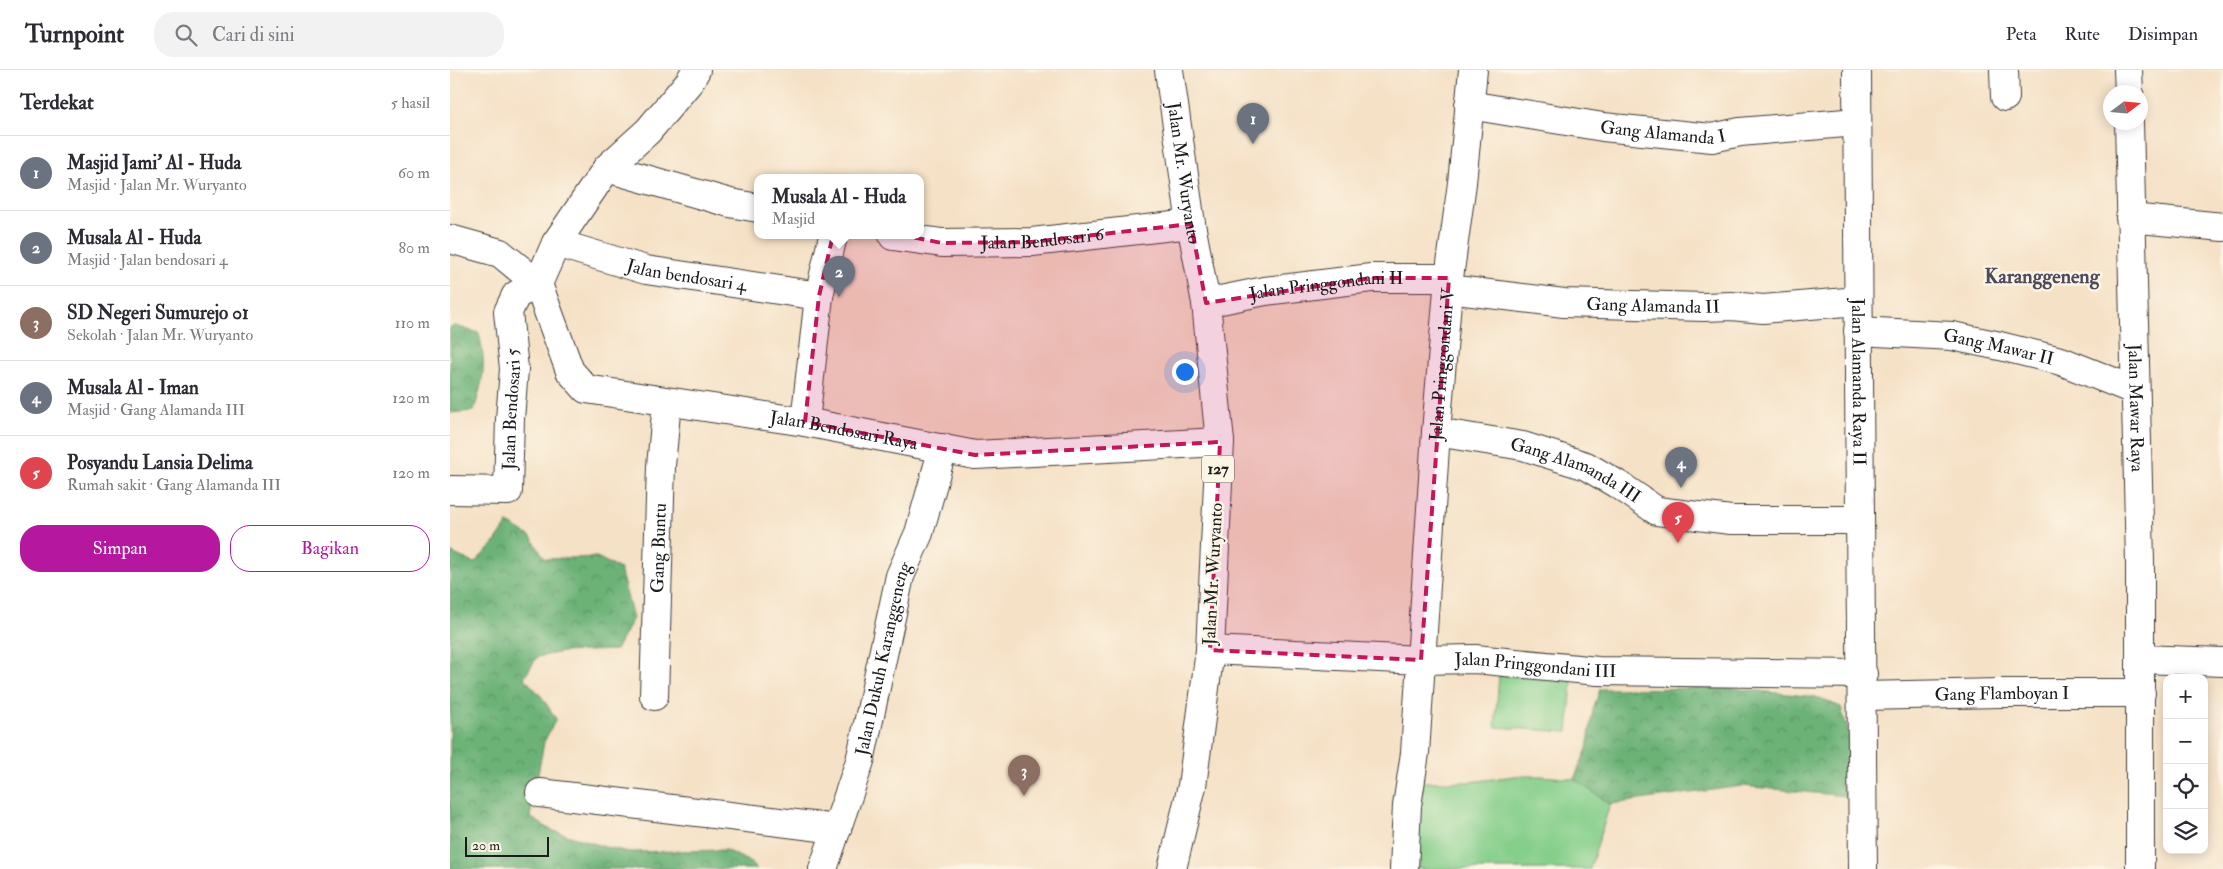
<!DOCTYPE html>
<html lang="id">
<head>
<meta charset="utf-8">
<style>
	body { margin:0; font-family:"IM FELL Double Pica",serif; background:#f2f2f3; color:#2b2b33 }
	.controls { position:absolute; right:15px; bottom:15px; display:grid; overflow:hidden; border-radius:10px; box-shadow:0 2px 12px #0003 }
	.controls button { width:45px; height:45px; display:grid; place-items:center; padding:0; border:0; border-bottom:1px solid #e1e1e2; background:#fff; color:#2b2b33; font:25px sans-serif }
	.compass { position:absolute; left:1653px; top:15px; width:45px; height:45px; border-radius:50%; background:#fff; box-shadow:0 2px 12px #0003; rotate:74deg }
	.scale { position:absolute; left:15px; bottom:12px; width:84px; box-sizing:border-box; padding-left:5px; border:2px solid #1c1c1c; border-top:0; font-size:14px; line-height:18px; white-space:nowrap; color:#1c1c1c; -webkit-text-stroke:4px #fcf5e5; paint-order:stroke }
	.you { position:absolute; left:734px; top:301px; width:18px; height:18px; margin:-12px; border:4px solid #fff; border-radius:50%; background:#1a73e8; box-shadow:0 0 0 8px #1a73e833 }
	.badge { display:grid; place-items:center; width:32px; height:32px; border-radius:50%; background:#b5179e; color:#fff; font-size:16px; font-weight:700 }
	.pin { position:absolute; translate:-50% -41px; filter:drop-shadow(0 1px 2px #0008) }
	.pin::after { content:''; position:absolute; top:26px; width:18px; height:15px; background:inherit; clip-path:polygon(0 0,100% 0,50% 100%) }
	.popup { position:absolute; left:304px; top:104px; width:170px; height:65px; box-sizing:border-box; display:grid; place-content:center; border-radius:10px; background:#fff; filter:drop-shadow(0 1px 4px #0005); font-size:16px; white-space:nowrap; color:#7c7c81 }
	.popup b { font-size:19px; color:#2b2b33 }
	.popup::after { content:''; position:absolute; left:50%; top:100%; margin-left:-10px; border:10px solid transparent; border-top-color:#fff }
	.list { margin:0; padding:0; list-style:none }
	h2 { display:flex; justify-content:space-between; align-items:center; height:65px; margin:0; padding:0 20px; font-size:21px }
	h2 small { font-size:16px; font-weight:400; color:#7c7c81 }
	.list li { display:grid; grid-template-columns:32px 1fr auto; gap:15px; align-items:center; box-sizing:border-box; height:75px; padding:0 20px; border-top:1px solid #e1e1e2 }
	.list b { display:block; font-size:19px; white-space:nowrap }
	.list p { margin:0; font-size:16px; white-space:nowrap; color:#7c7c81 }
	.list em { font-size:16px; font-style:normal; color:#7c7c81 }
	.actions { display:flex; gap:10px; padding:15px 20px }
	.actions a { flex:1; padding:11px 0; border:1px solid #b5179e; border-radius:20px; text-align:center; font-size:18px; color:#b5179e }
	.actions .main { background:#b5179e; color:#fff }
	.icon { flex:none; width:28px; height:28px; fill:none; stroke:currentColor; stroke-width:2; stroke-linecap:round; stroke-linejoin:round }
	.map { position:relative; flex:none; width:1773px; height:799px; overflow:hidden }
	header { display:flex; align-items:center; gap:30px; box-sizing:border-box; height:70px; padding:0 25px; background:#fff; border-bottom:1px solid #e1e1e2 }
	header strong { font-size:24px }
	nav { display:flex; gap:28px; margin-inline-start:auto; font-size:18px }
	.search { width:350px; height:45px; background:#f2f2f3; display:flex; align-items:center; gap:12px; box-sizing:border-box; padding:0 18px; border-radius:20px; color:#7c7c81; font-size:19px }
	main { display:flex }
	aside { flex:1; background:#fff }
	.map>svg:first-child { display:block }
	.forest { fill:url(#forest-crowns); stroke:#44674a }
	.pitch { fill:#86cf8b; stroke:#517654 }
	.lines { fill:none; stroke-linecap:round; stroke-linejoin:round }
	.minor-casing { stroke:#3d3a36; stroke-width:30 }
	.primary-casing { stroke:#3d3a36; stroke-width:30 }
	.minor { stroke:#fff; stroke-width:28 }
	.primary { stroke:#fff; stroke-width:28 }
	.marked { fill:#c2185b; fill-opacity:0.2; stroke:#c2185b; stroke-width:4; stroke-dasharray:10 6; stroke-linejoin:round }
	.labels { text-anchor:middle; dominant-baseline:central; stroke-width:5; stroke-linejoin:round; paint-order:stroke }
	.shield { fill:#fcf5e5; stroke:#5f5d58; stroke-width:1 }
	.shield-label { font-size:16px; font-weight:bold; fill:#1c1c1c }
	.street-label { font-size:18px; fill:#1c1c1c; stroke:#fcf5e5 }
	.quarter-label { font-size:20px; font-weight:bold; fill:#4d4a5e; stroke:#fcf5e5 }
</style>
</head>
<body>
<header>
<strong>Turnpoint</strong>
<div class="search"><svg class="icon" aria-label="search" viewBox="0 0 24 24"><circle cx="10" cy="10" r="6"/><path d="M15 15l6 6"/></svg>Cari di sini</div>
<nav><a>Peta</a><a>Rute</a><a>Disimpan</a></nav>
</header>
<main>
<aside>
<h2>Terdekat<small>5 hasil</small></h2>
<ul class="list">
<li><span class="badge" style="background:#6b7280">1</span><div><b>Masjid Jami' Al - Huda</b><p>Masjid · Jalan Mr. Wuryanto</p></div><em>60 m</em></li>
<li><span class="badge" style="background:#6b7280">2</span><div><b>Musala Al - Huda</b><p>Masjid · Jalan bendosari 4</p></div><em>80 m</em></li>
<li><span class="badge" style="background:#8d6e63">3</span><div><b>SD Negeri Sumurejo 01</b><p>Sekolah · Jalan Mr. Wuryanto</p></div><em>110 m</em></li>
<li><span class="badge" style="background:#6b7280">4</span><div><b>Musala Al - Iman</b><p>Masjid · Gang Alamanda III</p></div><em>120 m</em></li>
<li><span class="badge" style="background:#e0444e">5</span><div><b>Posyandu Lansia Delima</b><p>Rumah sakit · Gang Alamanda III</p></div><em>120 m</em></li>
</ul>
<div class="actions"><a class="main">Simpan</a><a>Bagikan</a></div>
</aside>
<div class="map">
<svg width="1773" height="799" viewBox="0 0 1773 799">
	<defs>
		<pattern id="forest-crowns" width="20" height="18" patternUnits="userSpaceOnUse" patternTransform="scale(1.25)"><rect width="20" height="18" fill="#6cb277"/><path d="M2 6a3 3 0 1 1 6 0M12 15a3 3 0 1 1 6 0" fill="none" stroke="#589061"/></pattern>
	</defs>
	<rect width="100%" height="100%" fill="#fcf5e5"/>
	<filter id="ink" filterUnits="userSpaceOnUse"><feTurbulence type="fractalNoise" baseFrequency=".02" numOctaves="2"/><feDisplacementMap in="SourceGraphic" scale="10" xChannelSelector="R" yChannelSelector="G"/><feConvolveMatrix kernelMatrix="1 2 1 2 8 2 1 2 1" color-interpolation-filters="sRGB"/></filter>
	<filter id="wash" filterUnits="userSpaceOnUse"><feTurbulence type="fractalNoise" baseFrequency=".0096" numOctaves="4" result="noise"/><feDisplacementMap in="SourceGraphic" scale="20" xChannelSelector="R" yChannelSelector="G"/><feGaussianBlur stdDeviation="1.12" result="paint"/><feColorMatrix in="noise" values="0 0 0 0 0 0 0 0 0 0 0 0 0 0 0 0 0 1.4 0 .05"/><feComposite in="paint" operator="in"/></filter>
	<g filter="url(#wash)">
		<rect width="100%" height="100%" fill="#f5e1c6"/>
		<path class="forest" d="M5,256L29,263C37,297 33,309 24,341L0,343V257Z
			M58,453L81,467L95,489L147,487L170,499L183,548L166,580L112,582L87,587L74,608L92,627L106,649L94,672L80,747L101,760L155,777L180,782L276,780L300,792L307,799H0V482L24,493L43,475Z
			M1281,618L1366,627L1391,637L1402,676L1396,726L1292,716L1160,734L1124,709L1137,679L1143,640L1150,619Z"/>
		<path class="pitch" d="M1049,605L1122,611L1118,662L1045,657Z
			M1064,706H1092L1124,709L1160,734L1140,799H968L971,712H1020Z"/>
	</g>
	<g filter="url(#ink)">
		<g class="lines">
			<g class="minor-casing">
				<g id="minor">
					<path id="s1" d="M1407,0C1407,266 1412,533 1413,799"/>
					<path d="M1554,0L1555,27"/>
					<path d="M1678,0L1679,22"/>
					<path id="s2" d="M1019,35L1153,57L1262,68L1290,62L1407,52"/>
					<path id="s3" d="M1679,52L1690,492V799"/>
					<path d="M157,98L280,133L308,138"/>
					<path d="M1680,148L1773,157"/>
					<path id="s4" d="M443,166L492,173L582,172L741,154"/>
					<path id="s5" d="M0,169L50,183L88,214L120,301L136,319L355,352L525,385L770,372"/>
					<path id="s6" d="M106,173L196,200L369,226"/>
					<path id="s7" d="M998,219L1114,233L1254,237L1281,236L1313,239L1408,231"/>
					<path id="s8" d="M756,233L815,221L921,208H999"/>
					<path id="s9" d="M1408,261L1502,266L1550,276L1611,291L1684,320"/>
					<path d="M355,352L369,226L383,166"/>
					<path id="s10" d="M986,362L1073,376L1136,396L1172,417L1207,441L1281,450H1410"/>
					<path id="s11" d="M0,420L58,421L60,349L64,299L58,242L66,225L88,214L106,173L157,98L198,61L240,11L246,0"/>
					<path id="s12" d="M760,580L971,590L1025,589L1148,601L1413,604"/>
					<path d="M1690,589L1773,592"/>
					<path id="s13" d="M204,626L211,396L217,332"/>
					<path id="s14" d="M1413,626L1549,623H1691"/>
					<path d="M90,723L387,759"/>
					<path id="s15" d="M373,799L410,691L450,506L469,463L493,378"/>
					<path id="s16" d="M954,799L957,736L965,683L986,362L999,208L1012,113L1023,0"/>
				</g>
			</g>
			<g class="primary-casing">
				<g id="primary">
					<path id="s17" d="M719,0L741,154L756,233L770,372L760,580L742,716L722,799"/>
				</g>
			</g>
			<use href="#minor" class="minor"/>
			<use href="#primary" class="primary"/>
		</g>
	</g>
	<path class="marked" d="M386,152L492,173L582,172L741,154L756,233L921,208H999L971,590L760,580L770,372L525,385L355,352L369,226Z"/>
	<g class="labels">
		<rect class="shield" x="752" y="385.5" width="32" height="27" rx="4"/>
		<g class="shield-label">
			<text x="768" y="399">127</text>
		</g>
		<g class="street-label">
			<text stroke="none"><textPath href="#s2" startOffset="196">Gang Alamanda I</textPath></text>
			<text stroke="none"><textPath href="#s17" startOffset="104">Jalan Mr. Wuryanto</textPath></text>
			<text stroke="none"><textPath href="#s4" startOffset="150">Jalan Bendosari 6</textPath></text>
			<text stroke="none"><textPath href="#s6" startOffset="135">Jalan bendosari 4</textPath></text>
			<text stroke="none"><textPath href="#s8" startOffset="122">Jalan Pringgondani II</textPath></text>
			<text stroke="none"><textPath href="#s7" startOffset="206">Gang Alamanda II</textPath></text>
			<text stroke="none"><textPath href="#s9" startOffset="142">Gang Mawar II</textPath></text>
			<text stroke="none"><textPath href="#s16" startOffset="506">Jalan Pringgondani V</textPath></text>
			<text stroke="none"><textPath href="#s1" startOffset="312">Jalan Alamanda Raya II</textPath></text>
			<text stroke="none"><textPath href="#s3" startOffset="286">Jalan Mawar Raya</textPath></text>
			<text stroke="none"><textPath href="#s11" startOffset="140">Jalan Bendosari 5</textPath></text>
			<text stroke="none"><textPath href="#s5" startOffset="479">Jalan Bendosari Raya</textPath></text>
			<text stroke="none"><textPath href="#s10" startOffset="146">Gang Alamanda III</textPath></text>
			<text stroke="none"><textPath href="#s13" startOffset="148">Gang Buntu</textPath></text>
			<text transform="translate(763 504) rotate(-87)">Jalan Mr. Wuryanto</text>
			<text stroke="none"><textPath href="#s15" startOffset="219">Jalan Dukuh Karanggeneng</textPath></text>
			<text stroke="none"><textPath href="#s12" startOffset="326">Jalan Pringgondani III</textPath></text>
			<text stroke="none"><textPath href="#s14" startOffset="139">Gang Flamboyan I</textPath></text>
		</g>
		<g class="quarter-label">
			<text x="1592" y="206">Karanggeneng</text>
		</g>
	</g>
</svg>
<div class="controls">
<button>+</button>
<button>−</button>
<button><svg class="icon" aria-label="locate" viewBox="0 0 24 24"><circle cx="12" cy="12" r="6"/><path d="M12 2v4M12 18v4M2 12h4M18 12h4"/></svg></button>
<button><svg class="icon" aria-label="layers" viewBox="0 0 24 24"><path d="M12 4l9 5-9 5-9-5zM3 14l9 5 9-5"/></svg></button>
</div>
<svg class="compass" viewBox="-18 -18 36 36"><path d="M0-13l5 13h-10z" fill="#e53935"/><path d="M0 13l5-13h-10z" fill="#7c7c81"/></svg>
<div class="scale">20 m</div>
<div class="you"></div>
<div class="pin badge" style="left:803px;top:74px;background:#6b7280">1</div>
<div class="pin badge" style="left:389px;top:227px;background:#6b7280">2</div>
<div class="popup"><b>Musala Al - Huda</b>Masjid</div>
<div class="pin badge" style="left:574px;top:726px;background:#8d6e63">3</div>
<div class="pin badge" style="left:1231px;top:418px;background:#6b7280">4</div>
<div class="pin badge" style="left:1228px;top:473px;background:#e0444e">5</div>
</div>
</main>
</body>
</html>
